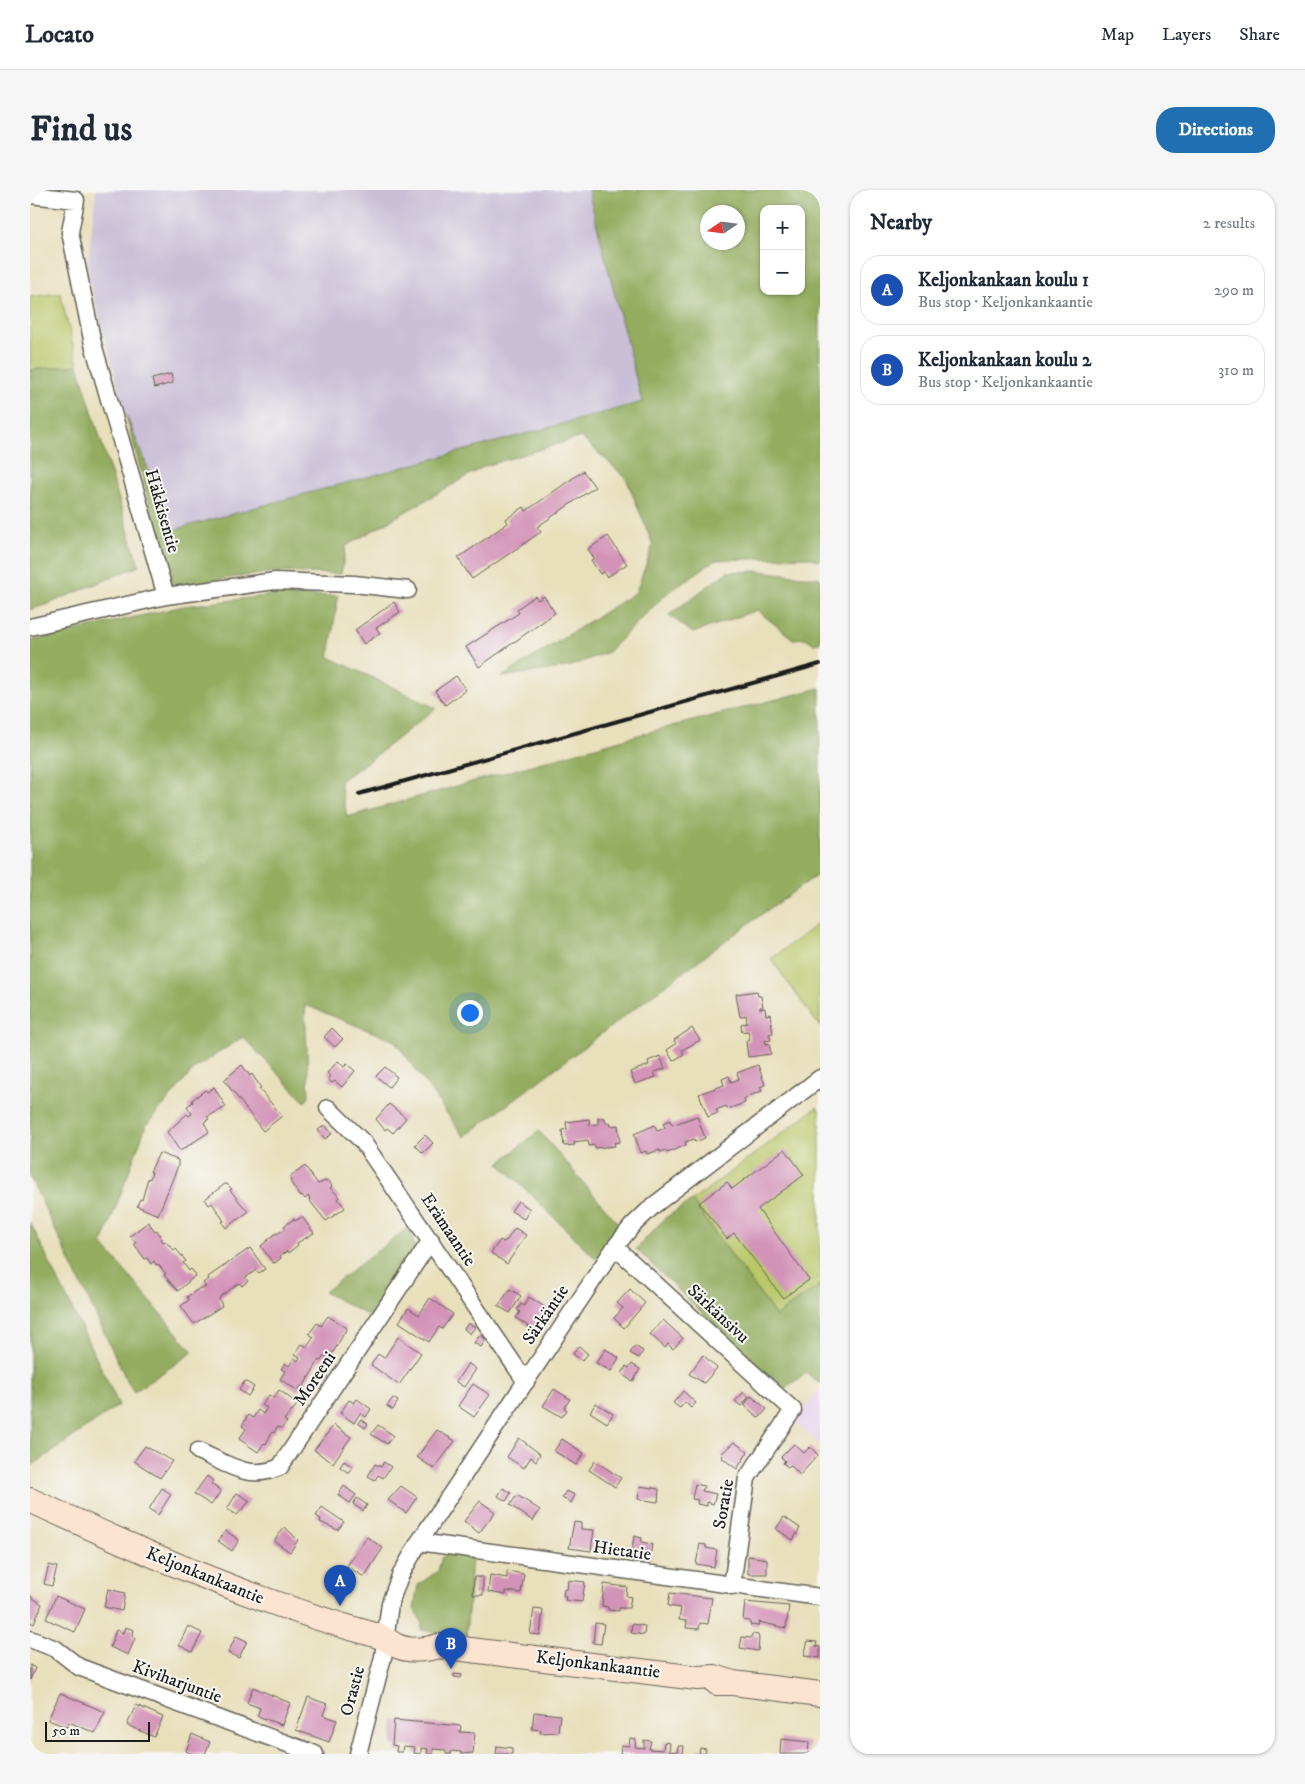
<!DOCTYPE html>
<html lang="en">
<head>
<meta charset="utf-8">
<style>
	body { margin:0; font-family:"IM FELL DW Pica",serif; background:#f6f6f7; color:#1f2937 }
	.controls { position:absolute; right:15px; top:15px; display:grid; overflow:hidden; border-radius:10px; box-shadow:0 1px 4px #0004 }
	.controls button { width:45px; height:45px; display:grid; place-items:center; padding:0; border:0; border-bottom:1px solid #e0e1e3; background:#fff; color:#1f2937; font:25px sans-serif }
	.compass { position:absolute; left:670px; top:15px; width:45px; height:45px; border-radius:50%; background:#fff; box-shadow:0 1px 4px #0004; rotate:257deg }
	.scale { position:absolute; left:15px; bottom:12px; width:105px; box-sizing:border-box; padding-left:5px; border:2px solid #1c1c1c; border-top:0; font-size:14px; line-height:18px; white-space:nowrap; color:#1c1c1c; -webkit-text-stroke:4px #f6f6f2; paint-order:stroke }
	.you { position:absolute; left:439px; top:822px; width:18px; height:18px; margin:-12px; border:4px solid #fff; border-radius:50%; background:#1a73e8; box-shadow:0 0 0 8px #1a73e833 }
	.badge { display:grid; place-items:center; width:32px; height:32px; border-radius:50%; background:#1f6fb2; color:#fff; font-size:16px; font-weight:700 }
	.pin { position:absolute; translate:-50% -41px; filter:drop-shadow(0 1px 2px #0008) }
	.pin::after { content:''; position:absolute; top:26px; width:18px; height:15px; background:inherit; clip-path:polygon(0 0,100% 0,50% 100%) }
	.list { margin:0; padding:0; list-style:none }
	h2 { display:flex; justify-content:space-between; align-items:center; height:65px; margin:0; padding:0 20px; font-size:21px }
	h2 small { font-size:16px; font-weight:400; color:#747a83 }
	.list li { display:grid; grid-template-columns:32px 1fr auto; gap:15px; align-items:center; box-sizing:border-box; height:70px; margin:0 10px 10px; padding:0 10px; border:1px solid #e0e1e3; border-radius:20px }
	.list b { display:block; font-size:19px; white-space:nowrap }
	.list p { margin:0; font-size:16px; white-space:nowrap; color:#747a83 }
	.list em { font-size:16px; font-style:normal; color:#747a83 }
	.map { position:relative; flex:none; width:790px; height:1564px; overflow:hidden; border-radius:20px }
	header { display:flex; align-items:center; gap:30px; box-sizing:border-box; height:70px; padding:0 25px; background:#fff; border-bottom:1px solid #e0e1e3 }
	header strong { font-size:24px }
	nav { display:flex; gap:28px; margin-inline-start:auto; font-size:18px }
	.intro { display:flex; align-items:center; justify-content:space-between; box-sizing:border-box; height:120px; padding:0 30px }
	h1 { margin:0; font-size:35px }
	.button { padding:12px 22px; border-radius:20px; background:#1f6fb2; color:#fff; font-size:18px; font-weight:700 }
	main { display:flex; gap:30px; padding:0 30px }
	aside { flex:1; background:#fff; border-radius:20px; box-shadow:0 1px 4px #0004 }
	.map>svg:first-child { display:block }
	.built { fill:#e8d2ee }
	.industrial { fill:#c9bfd7 }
	.green { fill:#bac86b; stroke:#6b7244 }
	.forest { fill:#93ac5f; stroke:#58643e; fill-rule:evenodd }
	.building { fill:#d393b8 }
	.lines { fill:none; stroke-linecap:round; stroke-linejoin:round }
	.street-casing { stroke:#636054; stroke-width:19 }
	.secondary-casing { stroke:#636054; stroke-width:26 }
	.street { stroke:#fff; stroke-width:16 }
	.secondary { stroke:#fde4d0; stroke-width:24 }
	.rail { stroke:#1c1c1c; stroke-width:4 }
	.labels { text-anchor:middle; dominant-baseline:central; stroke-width:4; stroke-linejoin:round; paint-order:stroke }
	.street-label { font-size:18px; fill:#1c1c1c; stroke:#f6f6f2 }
</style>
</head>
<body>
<header>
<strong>Locato</strong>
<nav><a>Map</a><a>Layers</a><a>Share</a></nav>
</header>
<div class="intro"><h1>Find us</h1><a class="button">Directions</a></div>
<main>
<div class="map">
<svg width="790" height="1564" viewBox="0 0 790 1564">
	<rect width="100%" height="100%" fill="#f6f6f2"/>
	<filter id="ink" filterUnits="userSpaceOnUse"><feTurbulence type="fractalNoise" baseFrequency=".02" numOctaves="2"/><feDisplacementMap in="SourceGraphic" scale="10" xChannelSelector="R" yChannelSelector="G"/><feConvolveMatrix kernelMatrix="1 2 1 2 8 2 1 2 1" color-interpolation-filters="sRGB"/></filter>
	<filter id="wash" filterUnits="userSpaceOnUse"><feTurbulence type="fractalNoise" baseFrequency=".0096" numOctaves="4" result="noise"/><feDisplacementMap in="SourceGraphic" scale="20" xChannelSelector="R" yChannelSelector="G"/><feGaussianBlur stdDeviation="1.12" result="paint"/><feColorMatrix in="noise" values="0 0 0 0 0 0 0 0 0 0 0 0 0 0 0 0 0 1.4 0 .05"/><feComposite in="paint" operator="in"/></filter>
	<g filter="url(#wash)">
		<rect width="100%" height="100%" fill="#e8dfbb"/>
		<path class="built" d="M790,1198V1255L765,1232Z"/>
		<path class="industrial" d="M66,0H558L613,211L143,340L96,225L57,82Z"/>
		<path class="green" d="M30,103L48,175L0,180V107Z
			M790,732V837L741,769Z
			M787,917L790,922V1095L746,1126L662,1011Z"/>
		<path class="forest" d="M558,0H790V371L778,367L685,370L634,406L578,462L538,477L472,487L606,402L623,355L596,288L551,247L455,276L316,356L311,384L245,382L141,396L96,225L143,340L612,212ZM734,19H771V101H734ZM678,22H708V52H678Z
			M48,175L109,376L18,414L0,420V180Z
			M729,381L790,388V453L784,454L776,448L763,449L727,420L663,443L639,425L697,382Z
			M245,405L308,406L299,467L406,518L348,564L310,591L317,627L612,544L790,498V683C669,767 553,859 434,947L365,851L275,815L279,906L275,912L213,847L165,878L116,936L72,1054L163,1162L104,1202L98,1193L0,987V451L154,416Z
			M509,941L592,1038L566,1069L469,973Z
			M662,1011L746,1126L790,1095V1194L777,1183L752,1200L606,1059L635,1028Z
			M0,1032L89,1215L0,1277Z
			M380,1036L385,1062L339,1126L294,1102Z
			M423,1364L442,1368L436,1448L391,1440L392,1432L384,1419L388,1395L408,1381L412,1367Z"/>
		<g id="blocks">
			<path class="building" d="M141,184L143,193L124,198L122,189Z
				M553,281L565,297L507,337L511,342L442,389L428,368L478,333L476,329L494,317L496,321Z
				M578,346L597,374L577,387L574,382L570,384L561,370L564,368L558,359Z
				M505,406L508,410L514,406L525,423L449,477L436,457L489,423L487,419Z
				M364,412L370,422L346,438L350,443L334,454L325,440Z
				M426,486L436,500L415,515L405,501Z
				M727,801L728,806H731L733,817H730V819L735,818L736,825L740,824L743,843L739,844L741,850L735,851L736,854L739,853L741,864L718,867L716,851L720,850L718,841L712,842L711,834L717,833L716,825L710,827L706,804Z
				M302,838L313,849L305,857L294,847Z
				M662,838L670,850L652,860L654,864L643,871L637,860L646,854L644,850Z
				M630,866L635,879L624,882L626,887L605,894L600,882L619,875L618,871Z
				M308,871L314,877L317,874L325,881L312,897L305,891L302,893L298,889L300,886L297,883Z
				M212,875L220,886L222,884L231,898L229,899L252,926L233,941L194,890Z
				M728,875L735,895L730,897L732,901L719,906L714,910L715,913L697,919L696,916L686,920L688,923L678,927L669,904L694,895L692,889L699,886L701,892L709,889L707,883Z
				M355,877L367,887L359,897L346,886Z
				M184,897L196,917L177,927L179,929L174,932L179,942L150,961L137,942L157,924L159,926L162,924L157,916L163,912L162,910L175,900L177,902Z
				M359,914L376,928L363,943L357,938L355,940L346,929Z
				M667,926L675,948L665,952L664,949L655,952L656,955L637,963L636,960L630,962V960L617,964L616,961L611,963L604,944L625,935L627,941L635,938L633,933L640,930L642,935Z
				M568,928H575L576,933H580L581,936L588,935L590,952L584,953L585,956L565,958V955L559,956L558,950L544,952L545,955L534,956L532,940L537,939L536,932L559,929L560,935L568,934Z
				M295,935L302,944L295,949L288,940Z
				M395,945L403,953L393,963L385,955Z
				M755,959L774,985L728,1019L779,1090L753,1108L704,1043L697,1049L669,1013L697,992L702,999Z
				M129,963L148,970V976L128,1025L107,1016L110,1009L112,1010L118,988L120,989L122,982H120Z
				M275,976L288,994L298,990L302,996L300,998L310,1007L308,1009L315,1018L296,1031L279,1010L280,1009L278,1006L275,1009L272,1005L270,1006L261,993L260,987Z
				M195,994H197L202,999L200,1000L218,1022L196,1038L192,1032L194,1031L182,1013L179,1015L175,1009Z
				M488,1011L500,1019L494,1029L481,1021Z
				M272,1027L284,1043L267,1053L268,1055L258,1063L257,1061L250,1066L251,1068L245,1073L242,1072L231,1056L246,1043L247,1044L256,1038L254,1036L264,1029L265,1031Z
				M118,1032L125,1041L127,1040L133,1052L135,1051L144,1060L146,1059L156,1071L153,1073L159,1081L161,1079L166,1085L148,1101L134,1085L136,1084L128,1074L126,1075L124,1071L121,1074L117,1068L115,1069L104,1054L106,1053L100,1046Z
				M485,1038L496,1045L477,1074L461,1063L470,1050L473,1052L477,1050Z
				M220,1058L235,1079L229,1083L226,1080L215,1088L218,1091L212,1096L209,1093L189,1108L192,1116L164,1134L151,1116L159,1110L157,1107L171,1097L172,1099L176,1097L173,1093L179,1089L178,1087Z
				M480,1099L491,1106L480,1123L468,1116Z
				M600,1099L615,1113L594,1138L584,1128L593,1118L587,1113Z
				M499,1107L518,1119L504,1140L486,1128L490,1122L487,1120L491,1114L494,1116Z
				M400,1108L423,1124L412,1139L409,1137L399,1152L369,1132L378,1118L389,1125Z
				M298,1126L317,1138L300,1168L294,1166L291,1171L289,1170L273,1197L271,1196L268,1201L250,1189L255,1181L251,1179L255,1173L259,1176L264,1168L268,1171L270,1167L265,1164L272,1154L277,1157L284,1147L279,1144L287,1133L291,1136Z
				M633,1130L653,1148L643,1159L638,1154L635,1158L620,1144Z
				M438,1133L445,1137L440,1144L434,1139Z
				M450,1145L456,1149L451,1157L444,1153Z
				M368,1147L391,1163L369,1195L341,1175L348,1164L354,1168Z
				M549,1156L558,1164L552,1171L543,1164Z
				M605,1156L613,1161L609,1168L600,1163Z
				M576,1159L589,1168L581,1181L566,1173Z
				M673,1165L687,1178L674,1193L659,1184Z
				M438,1173L446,1179L434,1197L426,1192Z
				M602,1174L610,1179L603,1192L592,1184L596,1176L599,1178Z
				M215,1191L224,1197L218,1206L209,1200Z
				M443,1194L460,1205L444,1227L428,1216Z
				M524,1199L540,1209L534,1218L537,1220L532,1227L513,1216Z
				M249,1200L268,1214L254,1230L257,1232L252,1238L247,1237L244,1243L242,1242L236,1254L234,1253L228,1262L209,1249L216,1239L212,1236L218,1225L223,1228L228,1220L233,1224L237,1218L232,1215L239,1205L244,1208Z
				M653,1201L666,1213L661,1218L655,1212L650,1218L643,1213Z
				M714,1202L719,1207L711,1216L705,1211Z
				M721,1206L737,1219L729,1228L714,1215Z
				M363,1208L368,1211L363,1220L357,1216Z
				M327,1209L341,1219L336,1227L330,1223L324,1233L310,1223L319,1210L324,1213Z
				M566,1213L583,1224L577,1233L560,1222Z
				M331,1229L338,1234L335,1238L328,1233Z
				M304,1235L321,1247L303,1273L284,1260Z
				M348,1235L363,1245L357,1254L341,1244Z
				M407,1240L425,1251L404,1279L387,1267Z
				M489,1248L510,1264L506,1271L501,1267L494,1278L477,1267Z
				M532,1249L554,1263L546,1275L524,1261Z
				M704,1252L718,1262L707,1279L692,1268L693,1266L691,1264Z
				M764,1254L774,1263L780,1257L788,1265L770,1285L760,1275L758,1277L753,1273L755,1271L751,1267Z
				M115,1256L142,1271L130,1288L104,1271Z
				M314,1271L323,1277L319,1283L310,1277Z
				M565,1271L591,1288L585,1297L559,1280Z
				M354,1272L361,1277L353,1288L348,1285L345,1290L338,1286L345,1274L351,1277Z
				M177,1286L183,1291L181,1294L191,1301L181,1315L164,1304Z
				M665,1294L674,1296L672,1301L686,1304L683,1314L677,1312V1316L667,1314L668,1310L662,1309Z
				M314,1296L326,1305L320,1313L308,1305Z
				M371,1296L387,1307L376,1323L358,1310Z
				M610,1296L629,1299L628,1312L608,1309Z
				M132,1298L141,1304L128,1325L119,1319Z
				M473,1298L481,1303L476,1311L468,1306Z
				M536,1301L545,1305L541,1313L532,1308Z
				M207,1303L220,1311L207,1325L197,1319Z
				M487,1305L510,1320L503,1331L480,1315Z
				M327,1308L337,1315L333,1321L323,1314Z
				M450,1311L465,1322L449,1343L434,1331Z
				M292,1317L314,1332L308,1340L290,1332L291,1329L286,1326Z
				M754,1327L770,1338L763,1350L746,1339Z
				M544,1332L551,1333V1339L564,1340L561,1361L539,1358Z
				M255,1337L268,1350L260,1362L244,1351Z
				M196,1341L209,1350L202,1361L188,1351Z
				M604,1346L612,1348L611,1352L622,1354L620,1369L601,1366Z
				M337,1347L353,1358L334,1387L317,1376Z
				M670,1354L676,1355V1358L687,1360L684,1377L666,1374Z
				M718,1366L737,1369V1384H718Z
				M19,1375L27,1377L22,1396L14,1394Z
				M477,1381L494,1384L491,1403L476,1401V1405L458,1402L460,1385L477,1388Z
				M444,1387H453V1405H443Z
				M538,1390L555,1392L552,1412L535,1410L536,1407H533L534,1399L537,1400Z
				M574,1394L597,1397L596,1406L601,1407L599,1418H589V1421L578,1420V1417L572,1416Z
				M78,1399L95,1403L92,1421L74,1417Z
				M640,1403L682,1408L678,1434L670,1433L669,1439L656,1438L657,1431L649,1430L651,1418L638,1416Z
				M0,1406L12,1414L4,1434L0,1432Z
				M26,1406L55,1419L45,1442L16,1429Z
				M715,1412L759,1416L756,1438L729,1432L728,1436L720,1435V1431L713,1430Z
				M504,1419L513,1420L510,1445L500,1444Z
				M565,1433L574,1434L571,1454L563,1453Z
				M602,1434L615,1436L614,1445L601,1443Z
				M158,1436L172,1443L162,1462L149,1455Z
				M95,1437L104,1440L102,1446L105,1448L98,1465L80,1457L86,1440L93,1443Z
				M722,1444L728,1445L729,1449L728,1461L710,1458L712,1447L721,1448Z
				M206,1446L217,1451L209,1468L198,1463Z
				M778,1451L787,1452L786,1456L790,1457V1468L774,1466Z
				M0,1475L5,1478L0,1490Z
				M424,1484L432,1485L431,1488L424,1487Z
				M223,1497L260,1513L252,1535L227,1526L230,1518L217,1513Z
				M30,1503L75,1522L65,1543L39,1532L37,1537L18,1530Z
				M278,1507L297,1514L293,1525L307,1530L299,1552L266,1540Z
				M106,1515L133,1527L124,1547L97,1535Z
				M504,1522L530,1525L528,1542L510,1543L511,1540L502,1539Z
				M364,1530L431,1536L430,1542L445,1543L443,1563L431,1564V1562L422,1561L421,1564H416V1560L403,1559V1564H397L398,1559L391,1558V1564L384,1563L385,1557L373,1556L372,1562H366L367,1556L362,1555Z
				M162,1544L180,1552L175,1564H162L156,1561Z
				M600,1548L606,1549L605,1557L614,1558V1550L621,1551L619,1559L633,1560L634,1552L640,1553L639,1561L647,1562L648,1556H654L653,1564H590L591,1555L599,1556Z
				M751,1549L779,1552L778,1564H750Z
				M467,1556L482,1558V1564H466Z
				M670,1558L676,1559L675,1564H669Z"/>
		</g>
	</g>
	<g filter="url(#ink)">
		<use href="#blocks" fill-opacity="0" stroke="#636054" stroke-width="1"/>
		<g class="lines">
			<g class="street-casing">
				<path id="street" d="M0,5L46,10L40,42L63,154L136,406
					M0,437L136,406L245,391L324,394L378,400
					M298,918L333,952L496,1192
					M585,1057L763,1220L717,1288L702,1396
					M168,1261C198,1274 218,1291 250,1277L401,1050
					M389,1352L790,1407
					M0,1449L26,1459L49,1477L285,1564
					M328,1564L353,1467L360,1413L370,1386L389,1352L585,1057L602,1036L623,1016L790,888"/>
			</g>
			<g class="secondary-casing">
				<path id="secondary" d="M0,1310C112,1362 226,1412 345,1445C354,1447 358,1451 365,1455C378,1462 396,1460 409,1456L667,1488L685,1487L703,1493
					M687,1493H703L790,1504"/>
			</g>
			<use href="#street" class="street"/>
			<use href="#secondary" class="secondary"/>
			<path class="rail" d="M329,604L790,474"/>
		</g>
	</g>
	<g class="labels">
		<g class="street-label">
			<text transform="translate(132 321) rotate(74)">Häkkisentie</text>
			<text transform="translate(418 1040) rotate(56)">Erämaantie</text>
			<text transform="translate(688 1124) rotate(43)">Särkänsivu</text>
			<text transform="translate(516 1125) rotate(-56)">Särkäntie</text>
			<text transform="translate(285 1189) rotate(-56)">Moreeni</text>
			<text transform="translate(694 1314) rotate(-80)">Soratie</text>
			<text transform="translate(592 1361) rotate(8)">Hietatie</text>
			<text transform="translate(175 1386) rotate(22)">Keljonkankaantie</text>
			<text transform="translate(568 1475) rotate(7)">Keljonkankaantie</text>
			<text transform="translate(147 1492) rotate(20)">Kiviharjuntie</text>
			<text transform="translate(323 1501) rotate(-75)">Orastie</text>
		</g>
	</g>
</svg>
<div class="controls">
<button>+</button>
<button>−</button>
</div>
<svg class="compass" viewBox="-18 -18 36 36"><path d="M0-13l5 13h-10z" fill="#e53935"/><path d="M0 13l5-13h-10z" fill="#747a83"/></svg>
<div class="scale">50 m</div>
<div class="you"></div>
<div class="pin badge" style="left:310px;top:1416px;background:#1a4fb4">A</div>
<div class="pin badge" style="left:421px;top:1479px;background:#1a4fb4">B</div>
</div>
<aside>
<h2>Nearby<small>2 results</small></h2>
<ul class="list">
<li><span class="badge" style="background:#1a4fb4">A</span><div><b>Keljonkankaan koulu 1</b><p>Bus stop · Keljonkankaantie</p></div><em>290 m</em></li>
<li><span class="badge" style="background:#1a4fb4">B</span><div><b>Keljonkankaan koulu 2</b><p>Bus stop · Keljonkankaantie</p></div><em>310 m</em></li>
</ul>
</aside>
</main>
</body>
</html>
